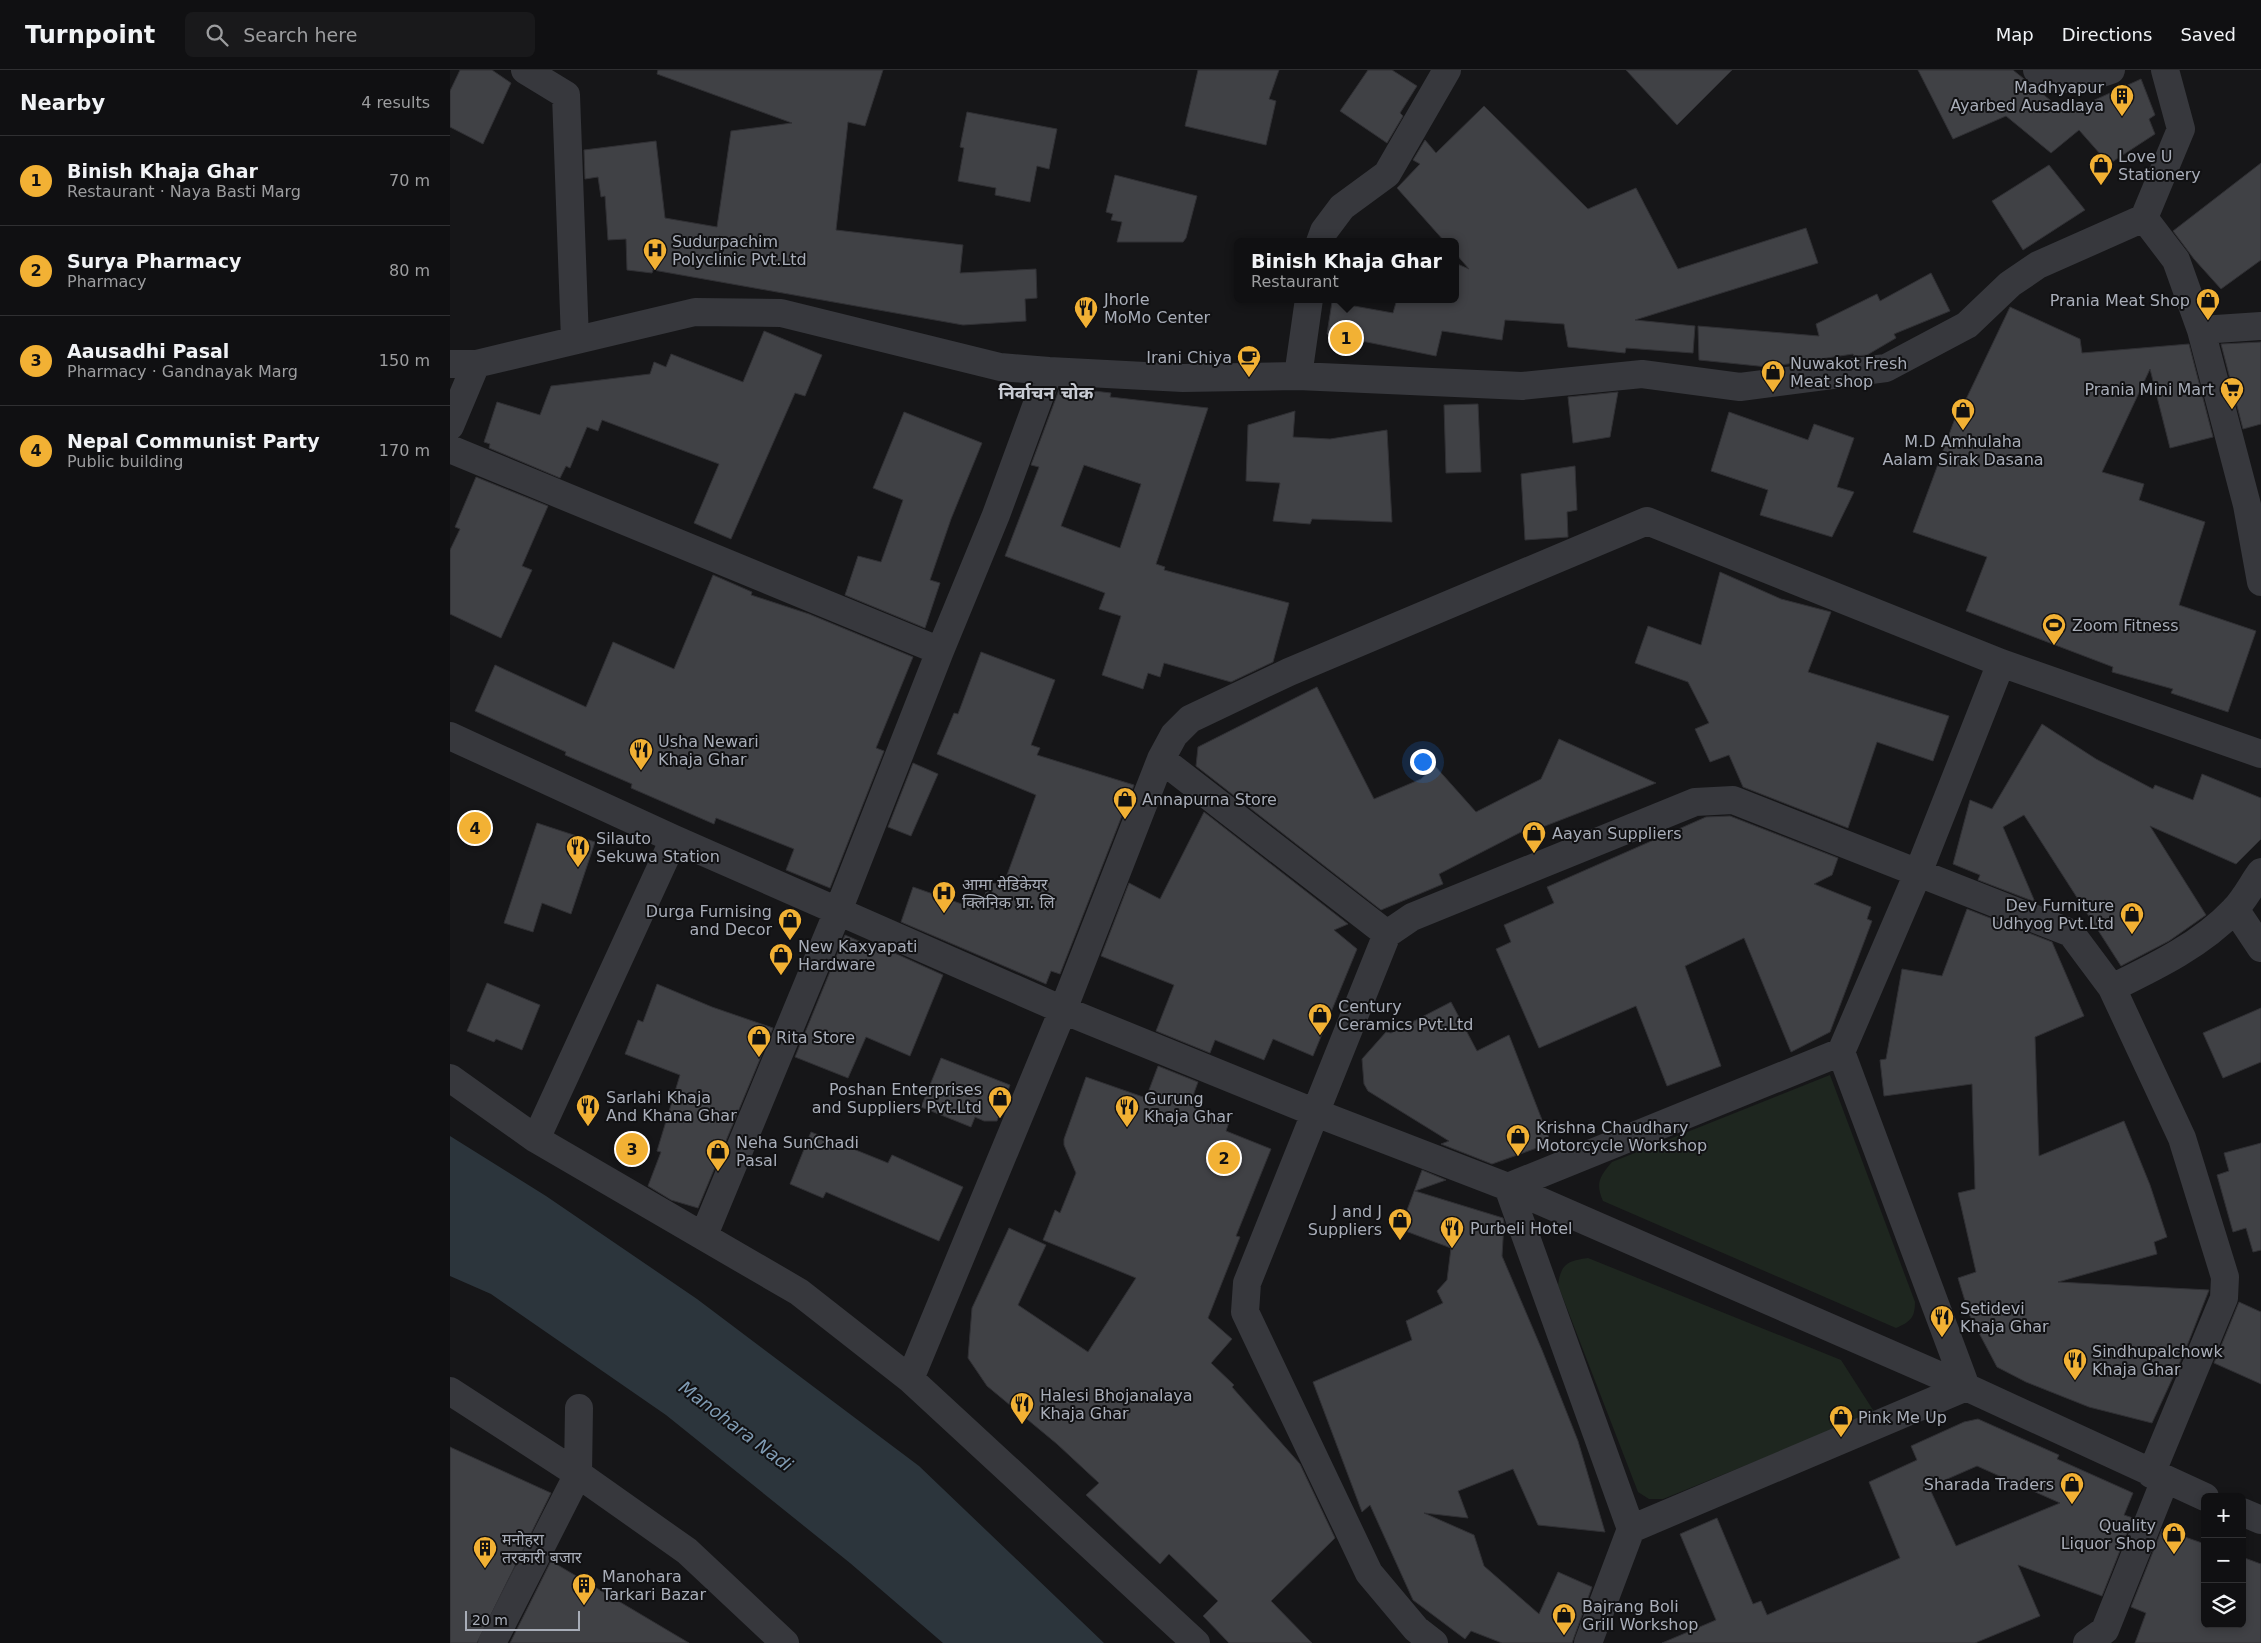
<!DOCTYPE html>
<html lang="en">
<head>
<meta charset="utf-8">
<style>
	body { margin:0; font-family:"DejaVu Sans","Noto Sans Devanagari",sans-serif; background:#19191b; color:#f1f3f6 }
	.controls { position:absolute; right:15px; bottom:15px; display:grid; overflow:hidden; border-radius:8px; box-shadow:0 2px 8px #0003 }
	.controls button { width:45px; height:45px; display:grid; place-items:center; padding:0; border:0; border-bottom:1px solid #303032; background:#101012; color:#f1f3f6; font:25px sans-serif }
	.scale { position:absolute; left:15px; bottom:12px; width:115px; box-sizing:border-box; padding-left:5px; border:2px solid #a8adb8; border-top:0; font-size:14px; line-height:18px; white-space:nowrap; color:#a8adb8; -webkit-text-stroke:4px #111113; paint-order:stroke }
	.you { position:absolute; left:972px; top:691px; width:18px; height:18px; margin:-12px; border:4px solid #fff; border-radius:50%; background:#1a73e8; box-shadow:0 0 0 8px #1a73e833 }
	.badge { display:grid; place-items:center; width:32px; height:32px; border-radius:50%; background:#f2b134; color:#111; font-size:16px; font-weight:700 }
	.pin { position:absolute; translate:-50% -50%; border:2px solid #fff; box-shadow:0 1px 5px #0006 }
	.popup { position:absolute; left:784px; top:168px; width:225px; height:65px; box-sizing:border-box; display:grid; place-content:center; border-radius:8px; background:#101012; filter:drop-shadow(0 1px 4px #0005); font-size:16px; white-space:nowrap; color:#9c9d9f }
	.popup b { font-size:19px; color:#f1f3f6 }
	.popup::after { content:''; position:absolute; left:50%; top:100%; margin-left:-10px; border:10px solid transparent; border-top-color:#101012 }
	.list { margin:0; padding:0; list-style:none }
	h2 { display:flex; justify-content:space-between; align-items:center; height:65px; margin:0; padding:0 20px; font-size:21px }
	h2 small { font-size:16px; font-weight:400; color:#9c9d9f }
	.list li { display:grid; grid-template-columns:32px 1fr auto; gap:15px; align-items:center; box-sizing:border-box; height:90px; padding:0 20px; border-top:1px solid #303032 }
	.list b { display:block; font-size:19px; white-space:nowrap }
	.list p { margin:0; font-size:16px; white-space:nowrap; color:#9c9d9f }
	.list em { font-size:16px; font-style:normal; color:#9c9d9f }
	.icon { flex:none; width:28px; height:28px; fill:none; stroke:currentColor; stroke-width:2; stroke-linecap:round; stroke-linejoin:round }
	.map { position:relative; flex:none; width:1811px; height:1573px; overflow:hidden }
	header { display:flex; align-items:center; gap:30px; box-sizing:border-box; height:70px; padding:0 25px; background:#101012; border-bottom:1px solid #303032 }
	header strong { font-size:24px }
	nav { display:flex; gap:28px; margin-inline-start:auto; font-size:18px }
	.search { width:350px; height:45px; background:#19191b; display:flex; align-items:center; gap:12px; box-sizing:border-box; padding:0 18px; border-radius:8px; color:#9c9d9f; font-size:19px }
	main { display:flex }
	aside { flex:1; background:#101012 }
	.map>svg:first-child { display:block }
	.green { fill:#1e261f }
	.water { fill:#2c353c }
	.building { fill:#404145; stroke:#303034; fill-rule:evenodd }
	.lines { fill:none; stroke-linecap:round; stroke-linejoin:round }
	.minor { stroke:#37383d; stroke-width:28 }
	.labels { text-anchor:middle; dominant-baseline:central; stroke-width:4; stroke-linejoin:round; paint-order:stroke }
	.poi-label { font-size:16px; fill:#a8adb8; stroke:#111113; text-anchor:start }
	.neighbourhood-label { font-size:18px; font-weight:bold; fill:#c9ccd4; stroke:#111113 }
	.water-label { font-size:18px; font-style:italic; fill:#7f9bb3; stroke:#111113 }
</style>
</head>
<body>
<header>
<strong>Turnpoint</strong>
<div class="search"><svg class="icon" aria-label="search" viewBox="0 0 24 24"><circle cx="10" cy="10" r="6"/><path d="M15 15l6 6"/></svg>Search here</div>
<nav><a>Map</a><a>Directions</a><a>Saved</a></nav>
</header>
<main>
<aside>
<h2>Nearby<small>4 results</small></h2>
<ul class="list">
<li><span class="badge">1</span><div><b>Binish Khaja Ghar</b><p>Restaurant · Naya Basti Marg</p></div><em>70 m</em></li>
<li><span class="badge">2</span><div><b>Surya Pharmacy</b><p>Pharmacy</p></div><em>80 m</em></li>
<li><span class="badge">3</span><div><b>Aausadhi Pasal</b><p>Pharmacy · Gandnayak Marg</p></div><em>150 m</em></li>
<li><span class="badge">4</span><div><b>Nepal Communist Party</b><p>Public building</p></div><em>170 m</em></li>
</ul>
</aside>
<div class="map">
<svg width="1811" height="1573" viewBox="0 0 1811 1573">
	<rect width="100%" height="100%" fill="#161618"/>
	<path class="green" d="M1380,1005L1465,1232C1465,1248 1460,1252 1446,1258L1153,1131C1145,1113 1150,1106 1162,1092Z
		M1138,1188L1391,1290L1425,1343L1213,1429H1199L1188,1422L1108,1215C1111,1193 1118,1191 1138,1188Z"/>
	<path class="water" d="M0,1066L96,1126L247,1229L469,1396L654,1573H493L400,1493L216,1345L41,1224L0,1206Z"/>
	<path class="building" d="M10,0H42L61,13L33,74L0,57V21Z
		M208,0H433L415,56L398,52L386,160L513,175L510,203L586,199L587,228L575,229L576,251L513,255L203,200L202,203L177,200L176,169L158,170L155,126L151,127L148,107L135,109L134,80L206,71L215,148L267,157L281,61L342,53L207,4Z
		M748,0H829L819,29L826,31L816,75L735,56Z
		M918,0H942L967,16L950,43L953,46L937,73L890,41Z
		M1176,0H1282L1227,55Z
		M1468,0H1563L1616,43L1691,9L1705,45L1699,49L1705,64L1659,94L1629,60L1601,83L1556,46L1503,69Z
		M1034,36L1138,139L1186,118L1228,199L1356,158L1368,193L1185,250L1245,256L1243,283L1176,278L1175,283L1118,277L1114,254L1055,250L1052,270L992,261L986,286L877,264L882,232L943,243L947,229H1005V193L1019,199L1005,183V172H995L947,118L970,94L963,90L975,70L986,83Z
		M517,42L607,59L599,99L587,96L580,132L545,125L546,118L508,111L514,78L510,77Z
		M1811,93V190L1771,219L1744,189L1723,161Z
		M1599,95L1635,140L1573,180L1542,131Z
		M665,105L747,126L736,168L733,172H667L672,152L661,150L663,144L656,142Z
		M1481,203L1500,241L1444,264L1446,268L1417,285L1404,286L1403,284L1318,297L1249,290L1248,256L1369,266L1366,254L1427,224L1430,231Z
		M1560,237L1630,269L1632,283L1739,274L1763,367L1720,378L1700,299L1652,402L1694,414L1689,430L1755,452L1729,535L1806,561L1778,642L1721,623L1723,619L1662,602L1663,597L1516,541L1537,487L1463,462L1507,343L1509,344Z
		M314,261L372,285L355,326L345,323L281,469L244,453L269,394L152,350L148,361L137,357L120,398L116,396L110,408L39,378L40,374L34,372L47,332L90,345L101,316L200,304L204,292L216,297L221,284L293,312Z
		M1811,272V354L1793,359L1771,274Z
		M610,317L661,323L660,327L758,338L706,494L715,497L714,500L839,533L823,592L781,612L714,593L710,607L698,603L693,619L652,605L671,546L649,539L655,523L555,486L589,397L581,395ZM634,395L691,414L670,478L611,456Z
		M1168,322L1160,367L1123,373L1118,327Z
		M1028,334L1031,402L996,403L994,335Z
		M845,341L843,367L880,369L937,360L942,452L862,449L860,454L823,451L830,413L796,411L798,355Z
		M454,342L532,373L501,449L480,510L490,513L475,558L395,525L408,486L431,492L453,430L423,418Z
		M1279,342L1358,370L1364,354L1404,368L1387,417L1404,422L1382,467L1310,445L1318,420L1261,401Z
		M1125,396L1127,440L1117,442L1118,467L1075,470L1071,404Z
		M26,407L98,436L72,496L82,500L51,568L0,544V480L10,459L5,457Z
		M1270,502L1331,529L1381,542L1358,602L1499,646L1483,691L1427,672L1398,758L1293,717L1279,685L1260,692L1245,659L1259,653L1238,612L1185,593L1198,556L1251,575Z
		M263,505L302,522L301,525L359,544L463,587L426,678L434,681L380,818L336,800L344,779L266,748L264,754L181,718L182,714L115,685L116,682L25,641L45,595L136,637L163,572L224,599Z
		M531,582L605,610L581,675L590,678L587,685L684,715L610,904L601,901L596,914L451,852L463,817L529,840L540,812L553,816L586,725L487,684L504,643L508,644Z
		M867,617L924,729L971,709L985,696L1026,742L1091,709L1109,669L1206,713L1077,763L1075,760L989,804L993,814L931,840L746,696L748,677Z
		M1592,654L1646,689L1703,719L1705,715L1743,730L1752,704L1811,728V769L1786,794L1700,756L1756,845L1719,871L1671,896L1574,745L1553,757L1585,832L1528,810L1530,805L1503,794L1520,730L1542,739Z
		M463,693L488,704L461,766L438,757Z
		M754,742L898,854L884,860L907,879L863,986L823,969L814,990L765,970L760,983L706,961L724,915L651,886L679,813L710,829Z
		M1280,746L1388,788L1382,805L1364,814L1421,837L1417,849L1422,851L1380,962L1341,982L1294,868L1235,896L1271,996L1217,1016L1186,936L1089,978L1046,879L1061,872L1054,855L1104,833L1097,817L1256,747Z
		M87,753L145,772L121,844L92,833L83,862L54,853Z
		M1517,839L1602,872L1634,946L1585,967L1589,1086L1674,1051L1700,1115L1717,1167L1704,1172L1707,1184L1608,1212L1759,1220L1735,1281L1702,1353L1639,1337L1576,1312L1547,1297L1519,1244L1508,1208L1526,1202L1508,1123L1525,1119L1522,1014L1434,1026L1430,990L1436,989L1452,899L1492,906Z
		M395,865L439,884L440,881L493,905L460,986L416,967L398,1008L345,987Z
		M37,913L90,935L72,980L46,969L44,972L17,961Z
		M207,914L262,937L323,958L248,1138L221,1130L198,1116L211,1082L207,1081L230,1005L175,984L188,950L193,952Z
		M1001,932L1027,981L1059,965L1101,1073L1042,1094L991,1074L999,1071L918,1021L914,1014L912,989L936,962L941,963Z
		M1811,938V992L1773,1008L1753,963Z
		M491,988L560,1015L547,1051H534L525,1047L521,1057L471,1037Z
		M708,996L748,1012L740,1034L780,1049L776,1061L821,1079L786,1166L790,1167L758,1248L782,1269L761,1293L784,1315L782,1317L850,1394L885,1468L821,1531L862,1573H779L753,1546L768,1531L719,1484L710,1494L636,1425L649,1413L607,1374L537,1316L518,1288L522,1238L559,1158L596,1175L568,1235L638,1282L686,1208L593,1170L605,1140L610,1143L626,1103L614,1075V1069L636,1007L696,1028Z
		M361,1062L438,1093L442,1085L513,1117L489,1171L376,1122L373,1128L340,1114Z
		M1811,1073V1180L1803,1182L1796,1158L1783,1162L1767,1105L1779,1101L1774,1083Z
		M972,1100L996,1110L965,1121L1053,1148L1054,1153L1052,1186L1092,1280L1128,1371L1155,1462L1088,1455L1063,1399L1008,1421L1018,1448L974,1443L1024,1465L1034,1496L1089,1544L1108,1502L1142,1517L1122,1573H1052L1021,1561L1015,1569L963,1530L920,1435L912,1442L863,1312L962,1270L956,1251L993,1233L987,1221L997,1210L1001,1178L950,1159Z
		M1789,1232L1811,1242V1314L1764,1293Z
		M1528,1349L1609,1385L1607,1389L1683,1423L1674,1445L1683,1448L1652,1526L1568,1495L1590,1546L1525,1573H1212L1266,1550L1230,1464L1267,1448L1303,1534L1311,1531L1317,1545L1450,1488L1419,1412L1467,1390L1461,1376L1514,1352ZM1527,1396L1610,1433L1506,1476L1479,1417Z
		M0,1377L101,1423L27,1573H0Z
		M1712,1459L1755,1474V1554H1792V1487L1811,1494V1573H1685L1696,1543L1681,1537Z
		M101,1491L239,1573H60Z"/>
	<g class="lines">
		<path class="minor" d="M75,0L116,25L125,270
			M1587,0C1616,15 1632,9 1661,0
			M1694,148L1731,59L1715,0
			M870,172L874,161L892,137L937,104L997,0
			M1751,260L1811,256
			M0,294H26L245,242L331,243L550,297L599,301L733,308L848,306L1072,316L1192,304L1290,317L1436,298L1517,255L1560,214L1588,195L1694,148L1726,190L1751,260L1797,435L1811,512
			M848,306L859,229
			M0,356L26,294
			M0,379L490,581
			M0,666L224,769L613,940L866,1043L1058,1117L1516,1317L1755,1427
			M711,689L937,864
			M1785,839L1811,878
			M1662,918C1705,897 1751,875 1784,840C1795,829 1802,814 1811,802
			M1391,982L1468,803L1551,593
			M0,1008L86,1069L349,1222L460,1309L746,1573
			M86,1069L224,769
			M254,1165L388,841L490,581L546,445L599,301
			M460,1309L613,940L711,689L724,665L740,649L839,602L1197,451L1551,593L1811,684
			M0,1321L128,1404L237,1481L335,1573
			M1792,1442L1811,1450
			M42,1573L128,1404L129,1338
			M984,1573L966,1559L919,1503L795,1242L797,1213L937,864L962,847L1245,732L1283,730L1621,863L1662,918L1732,1068L1775,1207L1774,1228L1701,1404
			M1138,1573L1181,1459L1058,1117L1391,982L1516,1317L1181,1459
			M1637,1573L1655,1560L1715,1410"/>
	</g>
	<defs>
		<g id="building-pin" transform="scale(1.25)"><path d="M0 17L-7.5 6A9.5 9.5 0 1 1 7.5 6Z" fill="#f2b134" stroke="#111113"/><path d="M-4-6H4V6H1V3H-1V6H-4ZM-2.5-4.3h1.7v1.8h-1.7ZM.8-4.3h1.7v1.8H.8ZM-2.5-1h1.7V.8h-1.7ZM.8-1h1.7V.8H.8Z" fill="#111"/></g>
		<g id="shop-pin" transform="scale(1.25)"><path d="M0 17L-7.5 6A9.5 9.5 0 1 1 7.5 6Z" fill="#f2b134" stroke="#111113"/><path d="M-5-2.5h2.3a2.7 3.5 0 0 1 5.4 0H5L5.5 6h-11ZM-1.5-2.5h3a1.5 2.3 0 0 0-3 0Z" fill="#111"/></g>
		<g id="hospital-pin" transform="scale(1.25)"><path d="M0 17L-7.5 6A9.5 9.5 0 1 1 7.5 6Z" fill="#f2b134" stroke="#111113"/><path d="M-5-5h3v3.5h4V-5h3V5h-3V1.5h-4V5h-3Z" fill="#111"/></g>
		<g id="restaurant-pin" transform="scale(1.25)"><path d="M0 17L-7.5 6A9.5 9.5 0 1 1 7.5 6Z" fill="#f2b134" stroke="#111113"/><path d="M-5-6h1v4h1v-4h1v4h1v-4h1v5L-1.5 .5V6h-2V.5L-5-1ZM5-6V6H3V1.5H1.5Q1.5-4 5-6Z" fill="#111"/></g>
		<g id="cafe-pin" transform="scale(1.25)"><path d="M0 17L-7.5 6A9.5 9.5 0 1 1 7.5 6Z" fill="#f2b134" stroke="#111113"/><path d="M-5.5-4.5H6V0H3Q3 3.5 0 3.5H-2.5Q-5.5 3.5-5.5 0ZM3-3.2v2h1.7v-2ZM-6 4.5H4V6H-6Z" fill="#111"/></g>
		<g id="supermarket-pin" transform="scale(1.25)"><path d="M0 17L-7.5 6A9.5 9.5 0 1 1 7.5 6Z" fill="#f2b134" stroke="#111113"/><path d="M-6-5.5h2.5l.6 2H6L4.5 2H-2.5L-4.4-4H-6ZM-1.5 3.2a1.3 1.3 0 1 0 .1 0ZM3 3.2a1.3 1.3 0 1 0 .1 0Z" fill="#111"/></g>
		<g id="stadium-pin" transform="scale(1.25)"><path d="M0 17L-7.5 6A9.5 9.5 0 1 1 7.5 6Z" fill="#f2b134" stroke="#111113"/><path d="M0-5a6.5 5 0 1 0 0 10a6.5 5 0 1 0 0-10ZM-3.5-1.8h7v3.6h-7Z" fill="#111"/></g>
	</defs>
	<g fill-rule="evenodd">
		<use href="#building-pin" x="1672" y="26"/>
		<use href="#shop-pin" x="1651" y="95"/>
		<use href="#hospital-pin" x="205" y="180"/>
		<use href="#shop-pin" x="1758" y="230"/>
		<use href="#restaurant-pin" x="636" y="238"/>
		<use href="#cafe-pin" x="799" y="287"/>
		<use href="#shop-pin" x="1323" y="302"/>
		<use href="#supermarket-pin" x="1782" y="319"/>
		<use href="#shop-pin" x="1513" y="340"/>
		<use href="#stadium-pin" x="1604" y="555"/>
		<use href="#restaurant-pin" x="191" y="680"/>
		<use href="#shop-pin" x="675" y="729"/>
		<use href="#shop-pin" x="1084" y="763"/>
		<use href="#restaurant-pin" x="128" y="777"/>
		<use href="#hospital-pin" x="494" y="823"/>
		<use href="#shop-pin" x="1682" y="844"/>
		<use href="#shop-pin" x="340" y="850"/>
		<use href="#shop-pin" x="331" y="885"/>
		<use href="#shop-pin" x="870" y="945"/>
		<use href="#shop-pin" x="309" y="967"/>
		<use href="#shop-pin" x="550" y="1028"/>
		<use href="#restaurant-pin" x="138" y="1036"/>
		<use href="#restaurant-pin" x="677" y="1037"/>
		<use href="#shop-pin" x="1068" y="1066"/>
		<use href="#shop-pin" x="268" y="1081"/>
		<use href="#shop-pin" x="950" y="1150"/>
		<use href="#restaurant-pin" x="1002" y="1158"/>
		<use href="#restaurant-pin" x="1492" y="1247"/>
		<use href="#restaurant-pin" x="1625" y="1290"/>
		<use href="#restaurant-pin" x="572" y="1334"/>
		<use href="#shop-pin" x="1391" y="1347"/>
		<use href="#shop-pin" x="1622" y="1414"/>
		<use href="#shop-pin" x="1724" y="1464"/>
		<use href="#building-pin" x="35" y="1478"/>
		<use href="#building-pin" x="134" y="1515"/>
		<use href="#shop-pin" x="1114" y="1545"/>
	</g>
	<g class="labels">
		<g class="poi-label">
			<text x="1654" y="17" text-anchor="end">Madhyapur<tspan x="1654" dy="18">Ayarbed Ausadlaya</tspan></text>
			<text x="1668" y="86">Love U<tspan x="1668" dy="18">Stationery</tspan></text>
			<text x="222" y="171">Sudurpachim<tspan x="222" dy="18">Polyclinic Pvt.Ltd</tspan></text>
			<text x="654" y="229">Jhorle<tspan x="654" dy="18">MoMo Center</tspan></text>
			<text x="1740" y="230" text-anchor="end">Prania Meat Shop</text>
			<text x="782" y="287" text-anchor="end">Irani Chiya</text>
			<text x="1340" y="293">Nuwakot Fresh<tspan x="1340" dy="18">Meat shop</tspan></text>
			<text x="1764" y="319" text-anchor="end">Prania Mini Mart</text>
			<text x="1513" y="371" text-anchor="middle">M.D Amhulaha<tspan x="1513" dy="18">Aalam Sirak Dasana</tspan></text>
			<text x="1622" y="555">Zoom Fitness</text>
			<text x="208" y="671">Usha Newari<tspan x="208" dy="18">Khaja Ghar</tspan></text>
			<text x="692" y="729">Annapurna Store</text>
			<text x="1102" y="763">Aayan Suppliers</text>
			<text x="146" y="768">Silauto<tspan x="146" dy="18">Sekuwa Station</tspan></text>
			<text x="512" y="814">आमा मेडिकेयर<tspan x="512" dy="18">क्लिनिक प्रा. लि</tspan></text>
			<text x="1664" y="835" text-anchor="end">Dev Furniture<tspan x="1664" dy="18">Udhyog Pvt.Ltd</tspan></text>
			<text x="322" y="841" text-anchor="end">Durga Furnising<tspan x="322" dy="18">and Decor</tspan></text>
			<text x="348" y="876">New Kaxyapati<tspan x="348" dy="18">Hardware</tspan></text>
			<text x="888" y="936">Century<tspan x="888" dy="18">Ceramics Pvt.Ltd</tspan></text>
			<text x="326" y="967">Rita Store</text>
			<text x="532" y="1019" text-anchor="end">Poshan Enterprises<tspan x="532" dy="18">and Suppliers Pvt.Ltd</tspan></text>
			<text x="156" y="1027">Sarlahi Khaja<tspan x="156" dy="18">And Khana Ghar</tspan></text>
			<text x="694" y="1028">Gurung<tspan x="694" dy="18">Khaja Ghar</tspan></text>
			<text x="1086" y="1057">Krishna Chaudhary<tspan x="1086" dy="18">Motorcycle Workshop</tspan></text>
			<text x="286" y="1072">Neha SunChadi<tspan x="286" dy="18">Pasal</tspan></text>
			<text x="932" y="1141" text-anchor="end">J and J<tspan x="932" dy="18">Suppliers</tspan></text>
			<text x="1020" y="1158">Purbeli Hotel</text>
			<text x="1510" y="1238">Setidevi<tspan x="1510" dy="18">Khaja Ghar</tspan></text>
			<text x="1642" y="1281">Sindhupalchowk<tspan x="1642" dy="18">Khaja Ghar</tspan></text>
			<text x="590" y="1325">Halesi Bhojanalaya<tspan x="590" dy="18">Khaja Ghar</tspan></text>
			<text x="1408" y="1347">Pink Me Up</text>
			<text x="1604" y="1414" text-anchor="end">Sharada Traders</text>
			<text x="1706" y="1455" text-anchor="end">Quality<tspan x="1706" dy="18">Liquor Shop</tspan></text>
			<text x="52" y="1469">मनोहरा<tspan x="52" dy="18">तरकारी बजार</tspan></text>
			<text x="152" y="1506">Manohara<tspan x="152" dy="18">Tarkari Bazar</tspan></text>
			<text x="1132" y="1536">Bajrang Boli<tspan x="1132" dy="18">Grill Workshop</tspan></text>
		</g>
		<g class="neighbourhood-label">
			<text x="596" y="322">निर्वाचन चोक</text>
		</g>
		<g class="water-label">
			<text transform="translate(286 1356) rotate(37)">Manohara Nadi</text>
		</g>
	</g>
</svg>
<div class="controls">
<button>+</button>
<button>−</button>
<button><svg class="icon" aria-label="layers" viewBox="0 0 24 24"><path d="M12 4l9 5-9 5-9-5zM3 14l9 5 9-5"/></svg></button>
</div>
<div class="scale">20 m</div>
<div class="you"></div>
<div class="pin badge" style="left:896px;top:268px">1</div>
<div class="popup"><b>Binish Khaja Ghar</b>Restaurant</div>
<div class="pin badge" style="left:774px;top:1088px">2</div>
<div class="pin badge" style="left:182px;top:1079px">3</div>
<div class="pin badge" style="left:25px;top:758px">4</div>
</div>
</main>
</body>
</html>
